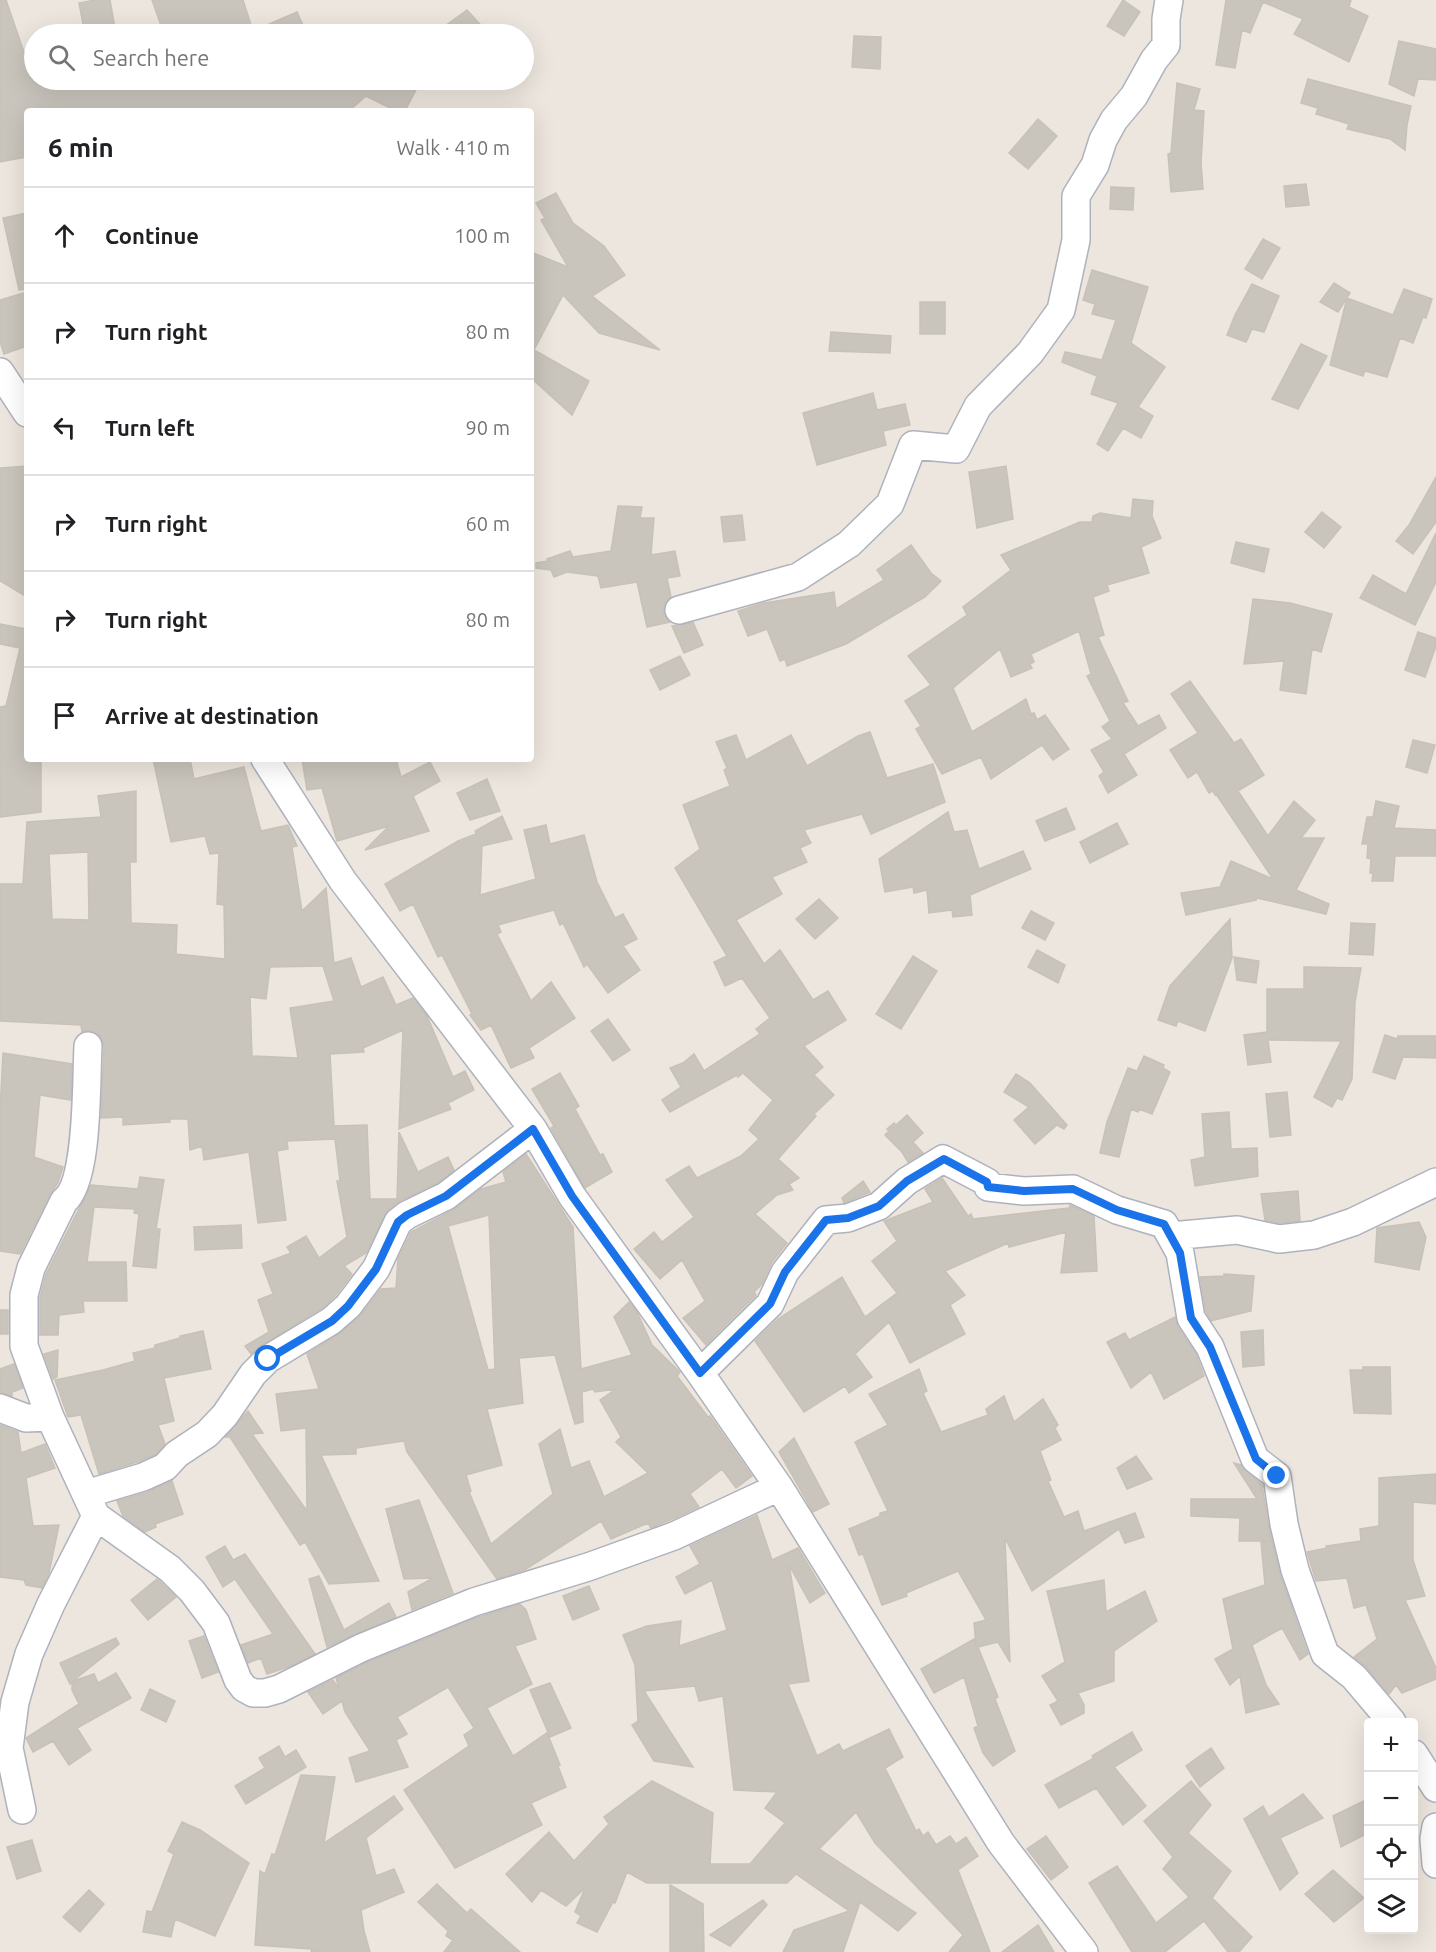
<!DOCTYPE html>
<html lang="en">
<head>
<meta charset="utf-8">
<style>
	body { margin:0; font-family:Ubuntu,sans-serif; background:#f6f6f6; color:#202124 }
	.controls { position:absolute; right:18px; bottom:18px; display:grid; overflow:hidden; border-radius:6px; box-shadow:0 6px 24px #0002 }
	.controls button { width:54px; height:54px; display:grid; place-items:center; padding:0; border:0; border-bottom:2px solid #e0e0e0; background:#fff; color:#202124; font:30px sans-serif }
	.stop { position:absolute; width:18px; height:18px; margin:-14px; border:4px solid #1a73e8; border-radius:50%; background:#fff }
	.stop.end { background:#1a73e8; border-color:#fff; box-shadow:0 2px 6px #0008 }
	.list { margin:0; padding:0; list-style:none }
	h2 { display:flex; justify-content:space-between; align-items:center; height:78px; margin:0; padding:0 24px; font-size:26px }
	h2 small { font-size:20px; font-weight:400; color:#757577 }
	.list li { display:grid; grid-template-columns:39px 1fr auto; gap:18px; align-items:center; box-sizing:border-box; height:96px; padding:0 24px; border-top:2px solid #e0e0e0 }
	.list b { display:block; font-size:22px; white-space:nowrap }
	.list em { font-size:20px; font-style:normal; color:#757577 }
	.icon { flex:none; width:33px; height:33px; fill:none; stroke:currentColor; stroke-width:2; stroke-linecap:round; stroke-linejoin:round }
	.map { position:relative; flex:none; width:1436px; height:1952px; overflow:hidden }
	.search { position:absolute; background:#fff; box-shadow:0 6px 24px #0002; left:24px; top:24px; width:510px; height:66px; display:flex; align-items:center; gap:15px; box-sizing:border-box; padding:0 21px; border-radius:33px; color:#757577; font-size:22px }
	.panel { position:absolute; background:#fff; box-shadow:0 6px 24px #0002; left:24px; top:108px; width:510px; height:654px; border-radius:6px }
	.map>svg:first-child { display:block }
	.building { fill:#c9c4bc; stroke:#c9c1b8; stroke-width:1.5; fill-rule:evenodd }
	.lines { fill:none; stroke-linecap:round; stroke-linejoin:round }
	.minor-casing { stroke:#aeb2bc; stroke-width:30 }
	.minor { stroke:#fff; stroke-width:27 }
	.route { stroke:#1a73e8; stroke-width:8 }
</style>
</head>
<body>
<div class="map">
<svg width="1436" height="1952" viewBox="0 0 1436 1952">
	<rect width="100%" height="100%" fill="#ede6de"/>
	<path class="building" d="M0,0H6L25,55L34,54V80H421L405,111H396L366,96L349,111H27V157L0,162Z
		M95,0H110L116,34H85L79,3Z
		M152,0H243L253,31L297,12L307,34H164Z
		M1123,0L1140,12L1124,36L1107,26Z
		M1226,0H1351L1349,7L1368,16L1349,62L1294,34L1303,19L1263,2L1250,33L1242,30L1235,68L1216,65Z
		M467,10L489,34H434Z
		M854,36L881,37L880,69L852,67Z
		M1399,41L1436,49V80L1418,79L1414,96L1389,84Z
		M1308,79L1411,106L1407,125L1405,150L1390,139L1347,129L1349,124L1316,114L1318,108L1301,103Z
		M1177,83L1200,89L1194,110L1204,111L1201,163L1203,189L1171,192L1168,154L1171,153Z
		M1038,119L1057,136L1028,169L1009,153Z
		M1306,184L1309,205L1286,207L1284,186Z
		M1111,187L1134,188L1133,210L1110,209Z
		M556,193L573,223L604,246L625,275L592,296L660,350L599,333L563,295L534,350L589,381L572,415L531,378V252L568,267L541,220L545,218L536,203Z
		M27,213V289L19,290L3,218Z
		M1263,239L1280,248L1262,279L1245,269Z
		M1092,270L1148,287L1131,343L1165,367L1138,407L1153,416L1141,438L1123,428L1108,451L1097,444L1118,403L1091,394L1097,376L1062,362L1065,352L1102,360L1116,320L1092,314L1095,304L1083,300Z
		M1334,283L1350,293L1338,312L1320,302Z
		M1252,284L1279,296L1264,332L1252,329L1246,342L1227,335L1235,315Z
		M1404,289L1432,299L1426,318L1423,317L1413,343L1400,338L1387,377L1365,371L1363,376L1330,365L1347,298L1393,315Z
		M27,292V346L4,354L0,342V300Z
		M920,302H945V334H920Z
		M831,332L891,336L890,353L829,351Z
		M1301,344L1327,356L1298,409L1272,399Z
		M873,393L877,410L905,404L910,425L883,431L886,445L817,465L803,413Z
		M27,466V597L0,581V468Z
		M1006,466L1013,519L977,528L969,472Z
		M1436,477V522L1413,554L1396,541L1409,525Z
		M1133,499L1153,501L1152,516L1161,538L1141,547L1149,573L1107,585L1109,591L1093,597L1104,635L1098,637L1128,701L1123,703L1138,726L1159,715L1166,728L1124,754L1137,775L1108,793L1099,776L1104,772L1091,750L1112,739L1102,727L1110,721L1087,676L1091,674L1079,631L1031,654L1034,662L1030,664L1032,668L1011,677L1000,649L953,688L972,732L1026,699L1031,714L1034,713L1037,720L1045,715L1069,749L1053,760L1042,745L991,779L981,757L942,774L916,729L921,726L905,701L931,685L908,656L967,615L963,607L1011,570L1001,555L1080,522H1092L1093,516L1100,513L1131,518Z
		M618,506L642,507L640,518H654L651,555L675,551L680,576L667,578L671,597L664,607V615L670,622L647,627L637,582L601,588L598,576L567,572L554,577L551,570L536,568V563L548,561L547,559L570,551L573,557L611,551Z
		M1322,512L1341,527L1324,548L1305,532Z
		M742,515L745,540L724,542L721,517Z
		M1436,533V582L1415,625L1360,598L1373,575L1406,594Z
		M1236,542L1269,549L1264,572L1231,563Z
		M911,545L931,573L941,581L925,597L846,644L787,666L785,659L780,661L767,629L748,636L738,611L764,603L834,592L836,609L884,580L877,570Z
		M1253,599L1290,603L1332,614L1321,652L1312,649L1306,694L1280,690L1284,661L1244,664Z
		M693,622L703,645L684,653L672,626Z
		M0,624L27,629V759H41V812L0,817V707L6,706L20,648L0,644Z
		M1418,632L1436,638V646L1425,677L1405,670Z
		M680,656L690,675L660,690L650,670Z
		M1190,681L1234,743L1241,739L1264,775L1238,791L1268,836L1294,801L1315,820L1301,838H1324L1296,890L1329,904L1326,914L1257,898L1256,900L1186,915L1181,893L1220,887L1231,861L1273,879L1216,794L1215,795L1213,791L1209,793L1197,772L1188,778L1170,750L1198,733L1171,694Z
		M870,732L887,778L933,764L945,802L871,834L862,814L804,830L811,843L800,848L807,862L772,877L782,894L736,920L764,964L780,950L813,1000L828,991L846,1020L804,1046L823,1067L814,1075L834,1095L814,1114L816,1116L778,1159L799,1178L789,1184L793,1190L777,1195L755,1214L787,1243L772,1262L762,1284L754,1292L756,1295L706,1345L683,1318L705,1301L682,1260L660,1279L634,1249L654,1232L662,1242L694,1217L666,1180L689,1166L697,1178L741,1156L759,1139L749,1130L773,1100L743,1073L738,1077L737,1075L670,1112L662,1100L681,1087L670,1068L683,1063L694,1054L704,1071L760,1034L756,1029L770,1018L742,978L725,986L714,962L727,956L675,868L700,849L683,805L730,786L724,770L727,768L716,742L736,735L746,760L791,735L807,766L858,736Z
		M1413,740L1435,745L1427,773L1406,767Z
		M153,759H190L194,779L244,767L261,831L288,825L297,846L292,847L302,911L326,888L334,963L351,958L361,987L383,977L396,1005L413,998L427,1016L453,1077L465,1071L474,1090L448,1103L451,1109L399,1129L403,1030L363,1048L364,1052L330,1054L334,1126L367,1125L370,1199H397L399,1132L418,1172L448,1157L454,1170L438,1183L400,1201L388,1210L366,1253L344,1266L352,1274L336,1295L322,1308L260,1346L251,1354L245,1346L269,1332L258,1300L273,1294L262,1264L291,1253L287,1247L306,1236L319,1258L347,1237L337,1181H340L335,1139L287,1141L288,1149L277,1151L286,1220L258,1223L249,1152L204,1160L202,1146L190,1150L188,1119H170V1122L123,1125V1117L101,1118L104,1047L102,1039L97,1033L89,1030L82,1032L81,1025L0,1021V884H23L27,822L101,817L98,796L136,791V862H130L131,923L177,925L176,954L225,959L224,905L217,904L219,853L210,854L205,836L171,842ZM88,852L89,920L52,919L49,854ZM323,966L334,1001L290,1008L298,1058L252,1056L250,997L266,999L270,967L325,966Z
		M302,759H396L401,777L430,762L440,781L413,796L429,831L365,850L389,826L337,841L322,788L307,790Z
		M487,779L500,811L470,820L457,793Z
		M1376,801L1399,806L1394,828L1436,830V856H1395L1393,881H1372L1373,873H1370L1371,859L1367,858L1368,844H1362L1367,817H1373Z
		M1066,808L1075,829L1045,841L1036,821Z
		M948,812L954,832L967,830L979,869L1023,851L1031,869L970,895L972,915L953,917L952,910L929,913L927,890L914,893L913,887L885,892L879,859Z
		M502,816L512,839L482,846L480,895L536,879L524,830L546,825L550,844L584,835L597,882L615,918L623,914L637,939L623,946L640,970L608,993L587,964L584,967L563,923L560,925L554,910L498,925L501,932L497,934L531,1001L551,982L575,1018L529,1048L534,1058L511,1068L491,1025L481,1030L470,1015L472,1014L442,955L438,957L413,904L400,911L385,884L458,841L476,834L475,831Z
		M1117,823L1128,844L1090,863L1080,842Z
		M819,899L838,918L815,939L796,919Z
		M1031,911L1054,923L1045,940L1022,928Z
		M1230,919L1232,958L1205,1031L1178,1021L1176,1026L1158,1020L1170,986Z
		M1351,923L1375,924L1373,955L1349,954Z
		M1037,950L1065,965L1058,983L1028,967Z
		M913,956L937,971L901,1029L876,1014Z
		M1234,957L1259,961L1256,983L1237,980Z
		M1304,967L1361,968L1355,1002L1352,1079L1342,1100L1337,1098L1332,1107L1314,1097L1341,1041L1268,1040L1271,1062L1248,1065L1244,1035L1267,1032V989H1304Z
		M608,1019L630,1050L613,1061L591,1031Z
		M1385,1035L1397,1039L1398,1036H1436V1058L1403,1057L1395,1079L1373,1072Z
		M3,1053L72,1064L71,1100L40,1095L34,1157L63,1167L58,1183L50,1194L20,1254L0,1251V1111Z
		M1144,1056L1164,1065L1163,1068L1170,1072L1152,1114L1139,1109L1138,1112L1131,1109L1119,1157L1100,1153L1107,1122L1128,1068L1137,1071Z
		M560,1073L579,1106L575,1109L600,1155L603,1154L612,1172L585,1188L551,1128L554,1126L532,1089Z
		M1016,1074L1030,1083L1067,1125L1064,1129L1057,1125L1035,1144L1014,1120L1029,1107L1004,1092Z
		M1287,1092L1291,1135L1270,1137L1266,1094Z
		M1229,1112L1231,1149L1257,1148L1258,1176L1195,1186L1191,1160L1205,1157L1202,1114Z
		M907,1115L923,1133L913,1142L923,1153L908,1162L902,1152L885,1135L889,1131L887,1129L894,1123L896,1125Z
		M526,1154L573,1227L581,1369L632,1355L614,1317L629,1302L637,1312L652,1345L680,1372L677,1376L708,1417L710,1416L752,1476L736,1488L722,1469L690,1494L699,1507L668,1521L651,1528L648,1523L611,1539L601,1521L526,1569L497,1579L407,1452L404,1441L356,1448V1454L321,1455L379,1581L329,1584L305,1542L300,1545L230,1437H225L248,1411L263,1433L252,1434L307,1511L306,1428L281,1431L276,1394L319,1389L307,1354L339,1334L358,1318L381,1289L396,1288L398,1259L411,1232L453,1210L481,1189L506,1182L503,1172ZM489,1215L495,1369L488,1370L448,1226ZM555,1355L575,1424L583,1422L582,1392L593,1389L595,1392L616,1389L600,1400L621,1437L616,1442L648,1473L604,1497L589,1461L571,1468L560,1429L539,1444L553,1494L491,1544L469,1492L471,1491L466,1475L502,1465L487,1409L523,1403L519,1358Z
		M140,1177L164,1180L156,1229H160L156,1268L133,1266L139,1214L134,1213L135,1209L94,1207L87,1262H126L127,1301H83L84,1312L59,1315L58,1335H40V1297L46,1274L91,1185L138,1189Z
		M942,1178L968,1216L971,1214L973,1219L1069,1208L1070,1205L1094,1216L1097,1271L1061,1273L1066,1232L1009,1247L1008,1243L945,1271L965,1295L950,1305L965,1334L910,1363L889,1322L855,1354L872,1377L849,1393L845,1386L804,1412L755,1341L778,1319L842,1277L865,1317L897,1293L872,1261L897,1241L884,1221L933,1202L925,1189Z
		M863,1181L870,1192L844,1203L842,1198Z
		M1298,1191L1300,1221L1280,1223L1265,1220L1261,1194Z
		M1419,1222L1426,1237L1419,1270L1375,1262L1377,1228Z
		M241,1225L242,1248L195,1250L194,1227Z
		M1224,1274L1254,1276L1251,1311L1211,1321L1206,1312L1200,1277L1224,1276Z
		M0,1310H8V1334H0Z
		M1175,1317L1178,1327L1196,1354L1204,1376L1164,1399L1151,1372L1131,1388L1107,1342L1125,1333L1129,1340Z
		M1263,1330L1264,1365L1243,1367L1241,1332Z
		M203,1331L211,1369L164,1378L174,1421L158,1425L165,1444L156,1454L137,1462L99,1474L81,1415L68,1417L55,1380L103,1370L135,1361L133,1353L155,1348V1345L180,1338V1336Z
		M58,1350L57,1377L53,1379L44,1354Z
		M14,1364L23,1388L12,1392V1396L0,1393V1369Z
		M1363,1367H1390L1391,1414L1354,1413L1350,1370H1363Z
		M919,1369L927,1391L923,1393L941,1432L988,1415L986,1409L1004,1396L1014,1422L1043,1399L1058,1425L1055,1428L1061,1440L1040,1451L1051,1480L1048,1481L1064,1517L1078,1511L1084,1531L1135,1513L1144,1537L1125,1543L1119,1529L1032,1591L1005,1538L1010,1662L998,1642L978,1647L998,1697L995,1699L1015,1751L993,1766L983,1753L974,1728L978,1726L964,1677L934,1693L921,1669L974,1639L976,1644L974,1623L986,1620L958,1571L906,1593L907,1596L882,1605L863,1554L859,1555L849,1529L880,1516V1513L888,1511L855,1442L888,1425L869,1394Z
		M0,1425L18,1432L21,1453L45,1444L55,1468L26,1478L33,1526L59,1525L49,1573L42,1588L26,1585L24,1580L0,1577Z
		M794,1438L829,1504L813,1512L779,1452Z
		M1136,1456L1152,1479L1127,1489L1117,1468Z
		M1234,1463L1241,1465L1262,1485L1269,1528L1280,1574L1308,1654L1300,1660L1282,1628L1252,1645L1266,1685L1279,1704L1246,1713L1240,1676L1230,1685L1215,1659L1233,1649L1223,1599L1265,1585L1261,1542L1271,1541H1239L1240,1518L1191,1516V1499H1257Z
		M1436,1474V1504L1413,1502V1560L1425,1596L1405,1600L1436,1668V1679L1402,1693L1396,1685L1389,1694L1366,1667L1354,1657L1377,1639L1366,1605L1354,1608L1347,1578L1316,1581L1307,1552L1327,1548L1326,1546L1361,1541L1360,1529L1379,1526V1478Z
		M172,1481L183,1514L155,1524L156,1527L145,1532L123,1516L117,1501L148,1492Z
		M419,1500L453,1593L412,1610L408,1592L433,1578L404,1579L386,1509Z
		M757,1515L772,1560L798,1548L825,1593L810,1603L789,1565L809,1681L788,1684L817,1756L839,1744L843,1751L889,1729L903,1757L885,1768L916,1831L919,1829L923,1836L928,1832L936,1845L950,1836L956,1844L966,1837L978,1856L958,1870L990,1952H949L963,1935L875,1843L856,1812L819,1849L916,1913L898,1931L860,1902L843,1952H783L794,1930L849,1911L796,1874L787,1883H647L627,1872L615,1903L613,1902L597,1932L577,1923L581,1916L575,1912L585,1888L566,1906L541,1890L532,1902L506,1874L549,1832L574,1861L609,1824L604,1817L652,1781L713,1813L710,1864H750L785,1823L765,1808L777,1792L734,1790L723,1696L699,1701L695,1686L644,1691L693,1767L654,1761L632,1725L638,1721L635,1665L623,1635L647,1626L681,1621L679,1646L727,1630L712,1580L685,1594L676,1577L700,1564L690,1546Z
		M225,1546L233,1560L245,1554L315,1654L288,1667L267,1674L261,1658L248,1663L241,1645L273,1634L235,1579L223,1587L206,1557Z
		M319,1576L344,1630L389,1603L396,1617L327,1647L309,1579Z
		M157,1579L176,1597L148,1620L131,1600Z
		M1104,1580L1106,1612L1145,1591L1157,1621L1114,1651V1681L1078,1693L1084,1705V1713L1061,1725L1050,1705L1058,1701L1042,1676L1065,1662L1047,1591Z
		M589,1586L599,1609L573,1620L563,1596Z
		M520,1604L526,1610L536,1639L515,1646L532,1684L487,1708L513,1756L547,1733L560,1765L558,1766L566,1787L531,1803L542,1825L455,1868L404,1790L469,1746L464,1735L474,1728L448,1687L397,1717L407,1734L396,1740L408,1767L356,1782L349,1758L370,1751L345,1712L342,1701L323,1714L308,1692L333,1680L339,1689L336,1678L368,1662L479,1617Z
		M204,1636L218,1672L202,1678L189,1641Z
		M116,1638L119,1644L73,1681L94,1674L98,1683L116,1673L131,1698L77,1728L91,1750L69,1765L53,1741L33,1752L26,1738L79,1704L72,1690V1682L70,1684L60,1663Z
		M550,1683L571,1728L550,1737L530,1690Z
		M150,1689L175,1701L166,1722L141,1710Z
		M1132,1732L1142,1750L1114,1767L1146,1806L1123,1825L1096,1788L1059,1808L1045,1785L1094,1758L1092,1756Z
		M279,1746L285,1757L296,1750L306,1767L246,1804L235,1786L265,1768L259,1758Z
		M1211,1748L1224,1768L1200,1787L1186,1766Z
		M301,1775L335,1777L324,1843L394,1796L403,1809L366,1838L376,1876L394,1869L404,1892L361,1910L364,1931L370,1952H311L312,1949L255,1945L260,1871L265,1874L272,1854L275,1855Z
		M1191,1781L1211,1805L1188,1833L1231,1871L1212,1898L1252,1937L1239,1952H1228L1204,1921L1165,1952H1132L1089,1883L1117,1866L1156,1923L1189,1897L1163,1869L1173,1857L1144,1821Z
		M1303,1794L1323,1818L1280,1838L1298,1873L1280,1890L1244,1819L1263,1806L1269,1817Z
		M1368,1799V1833L1341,1847L1333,1816Z
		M182,1822L200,1830L249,1863L215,1936L175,1919L171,1937L143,1932L147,1911L152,1912L174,1854L168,1851Z
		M1046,1836L1068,1867L1051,1880L1027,1849Z
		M32,1840L41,1871L17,1879L7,1847Z
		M1333,1870L1364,1898L1334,1922L1305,1894Z
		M437,1884L467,1913L471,1909L520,1952H444L453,1940L446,1936L448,1931L418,1902Z
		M670,1885L703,1904L704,1952H670Z
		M89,1890L104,1904L80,1932L63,1917Z
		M763,1900L767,1905L730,1946L710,1935Z
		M1038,1925L1054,1952H1002Z"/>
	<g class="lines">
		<g class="minor-casing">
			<path id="minor" d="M0,372L27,413
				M679,610L798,577L849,544L890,504L913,445L956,449L978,406L1030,353L1061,310L1076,240V196L1095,165L1103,140L1114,120L1134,96L1154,60L1166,45V19L1169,0
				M265,759L343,881L533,1129L572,1196L700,1373L779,1487L1001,1843L1084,1952
				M88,1046C86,1079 89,1182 64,1201L31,1268L24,1295V1346L50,1417L96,1516L170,1569L192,1591L216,1623L238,1680L244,1688L253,1693H265L279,1689L361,1648L474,1602L588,1567L674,1536L779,1487
				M1171,1236L1237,1230L1279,1239L1314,1235L1353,1222L1436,1182
				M700,1373L770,1304L785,1272L826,1220L848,1218L879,1206L907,1181L943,1159L987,1182L988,1187L1024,1191L1073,1189L1117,1210L1164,1224L1180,1253L1191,1318L1210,1347L1255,1459L1277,1476L1284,1524L1295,1570L1325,1654L1354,1677L1392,1722
				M0,1408L26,1418L50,1417
				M86,1494L143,1477L165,1467L177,1454L207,1434L225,1415L253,1374L268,1359L331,1321L348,1306L376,1269L398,1222L407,1215L446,1196L533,1129
				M1414,1754L1436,1788
				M22,1810L9,1748L15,1702L29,1654L51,1604L96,1516
				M1436,1827L1434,1839L1436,1864"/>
		</g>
		<use href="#minor" class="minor"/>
	</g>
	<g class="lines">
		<path class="route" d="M268,1359L332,1321L348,1306L376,1269L398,1222L407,1215L446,1196L533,1129L572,1196L700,1373L770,1304L785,1272L826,1220L848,1218L879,1206L907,1181L944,1159L987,1182L988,1187L1024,1191L1073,1189L1117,1210L1164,1224L1180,1253L1191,1318L1210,1347L1256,1459L1277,1476"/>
	</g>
</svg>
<div class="controls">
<button>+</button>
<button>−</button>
<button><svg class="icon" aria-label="locate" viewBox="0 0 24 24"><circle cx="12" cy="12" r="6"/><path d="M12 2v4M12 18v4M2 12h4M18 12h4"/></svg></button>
<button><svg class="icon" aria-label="layers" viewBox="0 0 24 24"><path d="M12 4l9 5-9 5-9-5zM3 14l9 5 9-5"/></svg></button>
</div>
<div class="stop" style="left:268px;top:1359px"></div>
<div class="stop end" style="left:1277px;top:1476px"></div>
<div class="search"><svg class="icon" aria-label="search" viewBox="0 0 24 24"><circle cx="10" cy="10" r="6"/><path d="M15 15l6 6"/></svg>Search here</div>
<section class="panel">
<h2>6 min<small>Walk · 410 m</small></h2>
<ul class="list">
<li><svg class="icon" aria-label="ahead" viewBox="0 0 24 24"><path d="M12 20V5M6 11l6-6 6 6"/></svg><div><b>Continue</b></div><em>100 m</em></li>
<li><svg class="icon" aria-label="right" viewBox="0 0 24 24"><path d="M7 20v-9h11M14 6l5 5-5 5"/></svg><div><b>Turn right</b></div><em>80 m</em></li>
<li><svg class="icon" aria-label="left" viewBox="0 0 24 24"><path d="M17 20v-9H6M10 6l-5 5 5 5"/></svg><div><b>Turn left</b></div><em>90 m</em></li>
<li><svg class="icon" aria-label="right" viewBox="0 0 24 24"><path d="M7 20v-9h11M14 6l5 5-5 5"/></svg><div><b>Turn right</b></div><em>60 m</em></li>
<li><svg class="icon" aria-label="right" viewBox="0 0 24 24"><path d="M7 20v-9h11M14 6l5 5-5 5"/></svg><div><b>Turn right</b></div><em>80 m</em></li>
<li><svg class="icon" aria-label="arrive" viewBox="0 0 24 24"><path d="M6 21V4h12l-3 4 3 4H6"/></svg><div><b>Arrive at destination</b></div></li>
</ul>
</section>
</div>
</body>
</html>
